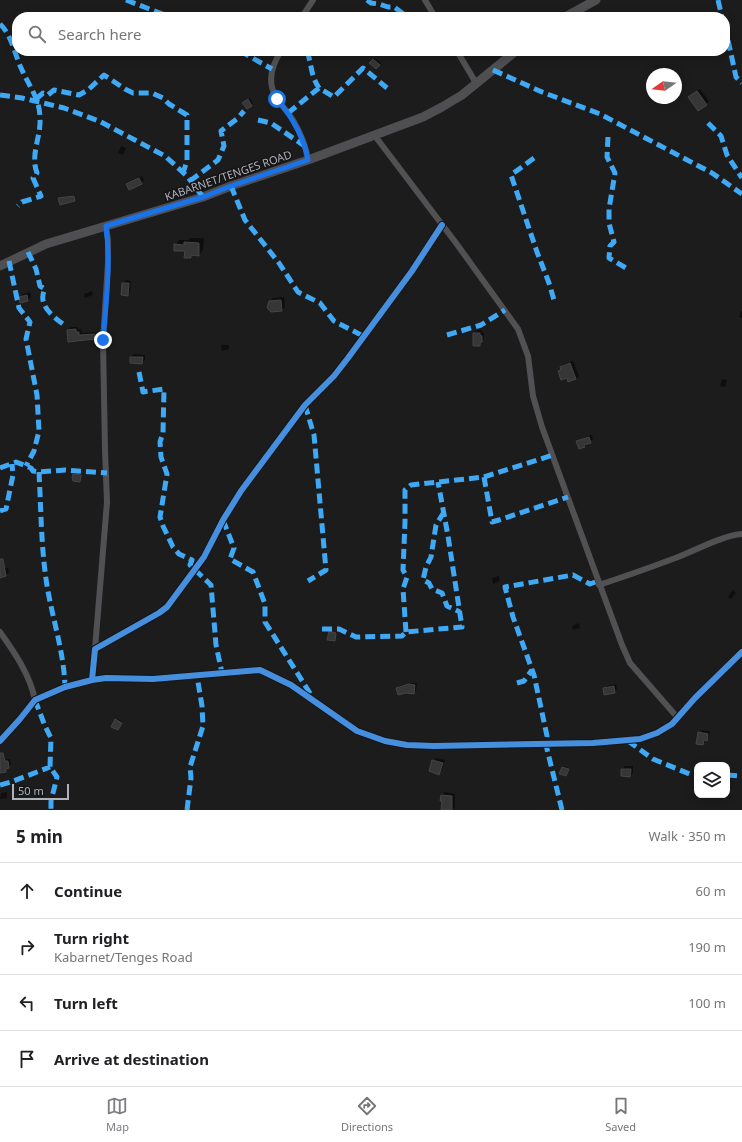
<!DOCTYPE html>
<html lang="en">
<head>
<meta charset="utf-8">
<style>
	body { margin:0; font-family:"Noto Sans",sans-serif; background:#f2f2f2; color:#202124 }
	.controls { position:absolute; right:12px; bottom:12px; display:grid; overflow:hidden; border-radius:8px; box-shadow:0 2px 10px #0003 }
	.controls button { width:36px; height:36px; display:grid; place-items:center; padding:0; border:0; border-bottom:1px solid #e0e0e0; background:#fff; color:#202124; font:20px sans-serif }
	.compass { position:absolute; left:646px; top:68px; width:36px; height:36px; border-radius:50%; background:#fff; box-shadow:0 2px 10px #0003; rotate:256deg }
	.scale { position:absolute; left:12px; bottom:10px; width:57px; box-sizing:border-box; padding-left:4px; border:2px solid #afb2bb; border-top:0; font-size:11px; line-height:14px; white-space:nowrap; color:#afb2bb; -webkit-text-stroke:3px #161618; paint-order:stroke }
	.stop { position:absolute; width:12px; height:12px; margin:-9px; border:3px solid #1a73e8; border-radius:50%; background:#fff }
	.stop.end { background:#1a73e8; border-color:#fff; box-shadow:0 1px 4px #0008 }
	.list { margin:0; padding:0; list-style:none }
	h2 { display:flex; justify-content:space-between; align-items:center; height:52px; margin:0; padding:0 16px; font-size:17px }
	h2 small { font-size:13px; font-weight:400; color:#757577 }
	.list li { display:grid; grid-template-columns:26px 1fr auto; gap:12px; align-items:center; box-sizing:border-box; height:56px; padding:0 16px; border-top:1px solid #e0e0e0 }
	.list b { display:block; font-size:15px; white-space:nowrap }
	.list p { margin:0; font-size:13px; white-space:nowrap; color:#757577 }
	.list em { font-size:13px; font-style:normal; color:#757577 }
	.icon { flex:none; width:22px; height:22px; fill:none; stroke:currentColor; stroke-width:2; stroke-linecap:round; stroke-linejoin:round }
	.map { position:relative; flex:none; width:742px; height:810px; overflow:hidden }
	.search { position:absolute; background:#fff; box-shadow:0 2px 10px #0003; left:12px; right:12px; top:12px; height:44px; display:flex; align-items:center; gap:10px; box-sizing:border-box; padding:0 14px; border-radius:16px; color:#757577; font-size:15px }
	.sheet { height:276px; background:#fff }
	nav { display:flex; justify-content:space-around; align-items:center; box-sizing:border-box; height:56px; border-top:1px solid #e0e0e0; background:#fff; font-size:11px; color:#757577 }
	nav a { display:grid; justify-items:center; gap:2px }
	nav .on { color:#7c7e83 }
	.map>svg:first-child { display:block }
	.shadow { fill:#0007 }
	.building { fill:#363637; stroke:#454548 }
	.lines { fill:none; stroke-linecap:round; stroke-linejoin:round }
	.street { stroke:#515154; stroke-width:6 }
	.secondary { stroke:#4f4f52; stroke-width:9 }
	.quiet { stroke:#3fa9f5; stroke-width:5; stroke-dasharray:10 5; stroke-linecap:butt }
	.cycleway-casing { stroke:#161618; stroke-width:8 }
	.cycleway { stroke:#468fdf; stroke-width:6 }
	.route { stroke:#1a73e8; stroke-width:5 }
	.labels { text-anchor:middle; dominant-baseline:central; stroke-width:3.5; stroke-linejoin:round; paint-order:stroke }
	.street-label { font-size:11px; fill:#afb2bb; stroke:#161618 }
</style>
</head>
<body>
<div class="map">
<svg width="742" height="810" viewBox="0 0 742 810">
	<rect width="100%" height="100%" fill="#1c1c1c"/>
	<path class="shadow" d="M375,58L381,63L376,68L371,63Z
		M700,89L709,101L706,104L689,97Z
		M250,98L253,104L248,108L244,103Z
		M121,146L126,148L123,155L118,153Z
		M142,176L144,180L141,183L127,185Z
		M75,195V199L74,201L59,198Z
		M190,238H204L203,250L199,255L193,254L191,257L186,250L175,245L179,240H188Z
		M126,280L131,281L130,292L128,295L123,283Z
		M92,291L93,295L85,298L84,294Z
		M30,292L31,297L28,300L21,302L20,297L23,294Z
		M284,297L285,307L282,310L271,311L270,301L273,298Z
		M741,311H742V318L739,317Z
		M71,327H78V329H81L82,333L97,332L98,335L95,338L68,341V330Z
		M477,330H482V332L484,333V338L479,345L474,333Z
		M222,345H229V349L222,351L221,346Z
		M134,354L145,355V360L142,363L131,362V357Z
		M573,361L579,376L576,379L567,377L559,371L564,364Z
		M722,379L727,380L725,387L720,386Z
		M592,435L593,439L585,447L577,442L580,439Z
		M8,568L9,572L6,575L0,577V569Z
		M499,576L500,581L493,584L492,578Z
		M733,590L736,593L731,599L728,597Z
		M579,623L580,628L573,630L572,626Z
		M331,631L337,632L334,640L330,632Z
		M412,683H417L416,691L414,693L397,688L399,686Z
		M616,684L617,689L614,692L604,689L607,686Z
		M117,719L122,721L119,728L116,720Z
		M702,730L710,731L709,737L703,744L699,733Z
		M436,758L445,760L442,770L439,773L433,761Z
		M10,759L11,764L6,771L0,767V760Z
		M564,766L569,768L566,775L561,774Z
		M625,766H633V773L630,776L622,775V769Z
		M7,792V797L6,798L0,799L1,793Z
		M445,792L455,794V807L452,810L443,800L442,795Z"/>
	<path class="building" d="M373,59L380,65L376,69L369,63Z
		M697,91L707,105L698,111L688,97Z
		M248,99L252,106L247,109L242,103Z
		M139,178L142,184L129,190L126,184Z
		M74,196L75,201L60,205L58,198Z
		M184,242L199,243V256L191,255V258H184L185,251H174V244L184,245Z
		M122,283H129L128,296L121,295Z
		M27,295L28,301L20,303L19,297Z
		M281,300L282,311L271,312L267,308L269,301Z
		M76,329V332H79V335L95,334V339L68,342L67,330Z
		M473,333H480V335L482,336V342L480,343V346H473Z
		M130,357H143L142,364L130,363Z
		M570,363L576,379L568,382L567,378L561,380L558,371L561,370L560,367Z
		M589,437L591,443L584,445L585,447L579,449L576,441Z
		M73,474L81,475L80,482L73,481L72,478Z
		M0,559H3L6,576L0,578Z
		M329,631L336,633L335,641L327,640Z
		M409,684L415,685L414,694L406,693L398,695L396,688Z
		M614,686L615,693L604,695L603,688Z
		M115,719L122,723L118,730L111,727Z
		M698,732L708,734L707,741L704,740L703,745L696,744Z
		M0,753H3L5,761H8L9,768L6,769V772L0,773Z
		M432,760L443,763L439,775L429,771Z
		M562,767L569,769L566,776L559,774Z
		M621,769H631L630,777L621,776Z
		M441,795L452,796V810H441L442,801H440Z"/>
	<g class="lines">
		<path class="street" d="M425,0L435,17
			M302,17L313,0
			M281,51C272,65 267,82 276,97C281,105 288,112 293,120C300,132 306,145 308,160
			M457,51L476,83
			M375,136L456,243L518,329L528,356L533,396L542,427L622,645L630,663L677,717
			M599,585C626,576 652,567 678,557C696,550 724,535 742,534
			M0,632C15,653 30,675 35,700
			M95,649L107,502L105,450L103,341L108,262V240L106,227
			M92,680L106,678L153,679L260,670L291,685L357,731L385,741L407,745L434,746L593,743L640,739L657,733L672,724L695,698L742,652
			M0,741L20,719L35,700L65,687L92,680L95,649L159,613L167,607L204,557L223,520L241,491L305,405L334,376L348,358L412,271L442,225"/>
		<path class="secondary" d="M565,17L596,0
			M0,266L46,244L203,197L231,186L308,160L423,117L442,107L462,95L516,51"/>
		<path class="quiet" d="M126,0L170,17
			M367,0L371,3L379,4L388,7H394L406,16
			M718,0L722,17
			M0,24C12,35 15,56 22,70C27,81 33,90 37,101C39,106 40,113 40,119C41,137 30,155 37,173L33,178L41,196L22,202L18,206
			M725,26L736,77L742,83
			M240,51L272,69
			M307,51C312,65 310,74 319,88
			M493,70L542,92L600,114L712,173L742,194
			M0,95L22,98L64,108L99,121L165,156L187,176L203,197
			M36,99L43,93L48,95L54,90L79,95L88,90L104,75L125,89L133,93H152L163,98L169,104L187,115V161L183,173
			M288,113L319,88L334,97L363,68L387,88
			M258,120L271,123L306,147
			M708,123L721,136L727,155L742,178
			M608,137L607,157L615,173L609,209V223L614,242L610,246L609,258L626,268
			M534,158L511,175L537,252L549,283L554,300
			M190,181L218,160L224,146L221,131L238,118L244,111
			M231,186L245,220L279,263L298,292L320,303L334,321L363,336
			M28,252L36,269L40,286L45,289C37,304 52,316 63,324
			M9,261L19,308L30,322L26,339L37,395L39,431L34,451L26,466
			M447,335L481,325L505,310
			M139,372L143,392L164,389L163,433L160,442L161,457L167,474L160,517L163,526L173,547L179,554L192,560L190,565L211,585L216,645L222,673
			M305,405L314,435L326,570L308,581
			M0,468L16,462L31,468L33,471L39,472L65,470L107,473
			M39,472C41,508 41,544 46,579C51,615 64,650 65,687
			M484,477L553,455
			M0,511L6,509L13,475L12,464
			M444,512L436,525L431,557L426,567L423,580L429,583L432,589L442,593L447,606L460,612
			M223,520L234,548L230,559L253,572L265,604V622L313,698
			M322,629H339L356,637L402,636L406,632L462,627L448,536L438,482
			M406,632L403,589L407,577L403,570L405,522V490L411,485L484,477L492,522L499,520L568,497
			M517,683L524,681L532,670
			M35,700L45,726L51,738L50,767L57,777L51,801V810
			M628,741L653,759L692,775H697
			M727,775L742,776
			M0,785L11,782L50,767
			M187,810L191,778L190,767L203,726L202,706L197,676
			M562,810L546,745L547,736L534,675L513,617L505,587L573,575L590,584L598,581"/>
		<g class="cycleway-casing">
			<path id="cycleway" d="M92,680L106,678L153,679L260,670L291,685L357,731L385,741L407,745L434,746L593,743L640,739L657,733L672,724L695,698L742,652
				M0,741L20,719L35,700L65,687L92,680L95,649L159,613L167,607L204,557L223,520L241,491L305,405L334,376L348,358L412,271L442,225"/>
		</g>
		<use href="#cycleway" class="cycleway"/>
	</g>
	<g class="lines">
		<path class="route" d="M103,340C106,303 111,264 106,226L203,197L231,186L308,160C304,137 292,117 277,99"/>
	</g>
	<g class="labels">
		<g class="street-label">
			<text transform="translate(228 175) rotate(-19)">KABARNET/TENGES ROAD</text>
		</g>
	</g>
</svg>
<div class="controls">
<button><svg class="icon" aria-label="layers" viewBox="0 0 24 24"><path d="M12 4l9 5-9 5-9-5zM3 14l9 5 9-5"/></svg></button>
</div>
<svg class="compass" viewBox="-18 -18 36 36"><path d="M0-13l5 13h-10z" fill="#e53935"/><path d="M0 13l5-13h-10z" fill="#757577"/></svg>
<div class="scale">50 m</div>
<div class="stop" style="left:277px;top:99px"></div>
<div class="stop end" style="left:103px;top:340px"></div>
<div class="search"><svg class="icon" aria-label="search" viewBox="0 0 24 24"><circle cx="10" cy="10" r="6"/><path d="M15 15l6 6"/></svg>Search here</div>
</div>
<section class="sheet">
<h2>5 min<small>Walk · 350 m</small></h2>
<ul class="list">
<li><svg class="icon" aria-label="ahead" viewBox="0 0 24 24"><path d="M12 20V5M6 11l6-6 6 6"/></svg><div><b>Continue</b></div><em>60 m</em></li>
<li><svg class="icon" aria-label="right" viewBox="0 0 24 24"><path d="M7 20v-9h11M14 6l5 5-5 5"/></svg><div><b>Turn right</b><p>Kabarnet/Tenges Road</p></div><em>190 m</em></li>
<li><svg class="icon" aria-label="left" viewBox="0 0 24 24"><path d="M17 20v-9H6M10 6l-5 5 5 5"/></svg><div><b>Turn left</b></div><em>100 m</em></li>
<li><svg class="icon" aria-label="arrive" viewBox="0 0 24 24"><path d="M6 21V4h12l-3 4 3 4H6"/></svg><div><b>Arrive at destination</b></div></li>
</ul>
</section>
<nav>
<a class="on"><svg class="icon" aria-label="map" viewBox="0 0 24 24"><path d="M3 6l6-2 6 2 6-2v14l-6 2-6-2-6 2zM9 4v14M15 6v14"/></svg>Map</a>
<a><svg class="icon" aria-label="directions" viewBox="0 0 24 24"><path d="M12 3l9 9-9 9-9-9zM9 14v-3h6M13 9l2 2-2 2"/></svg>Directions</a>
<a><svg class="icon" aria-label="saved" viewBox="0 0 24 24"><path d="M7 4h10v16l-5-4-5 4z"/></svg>Saved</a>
</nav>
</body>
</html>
